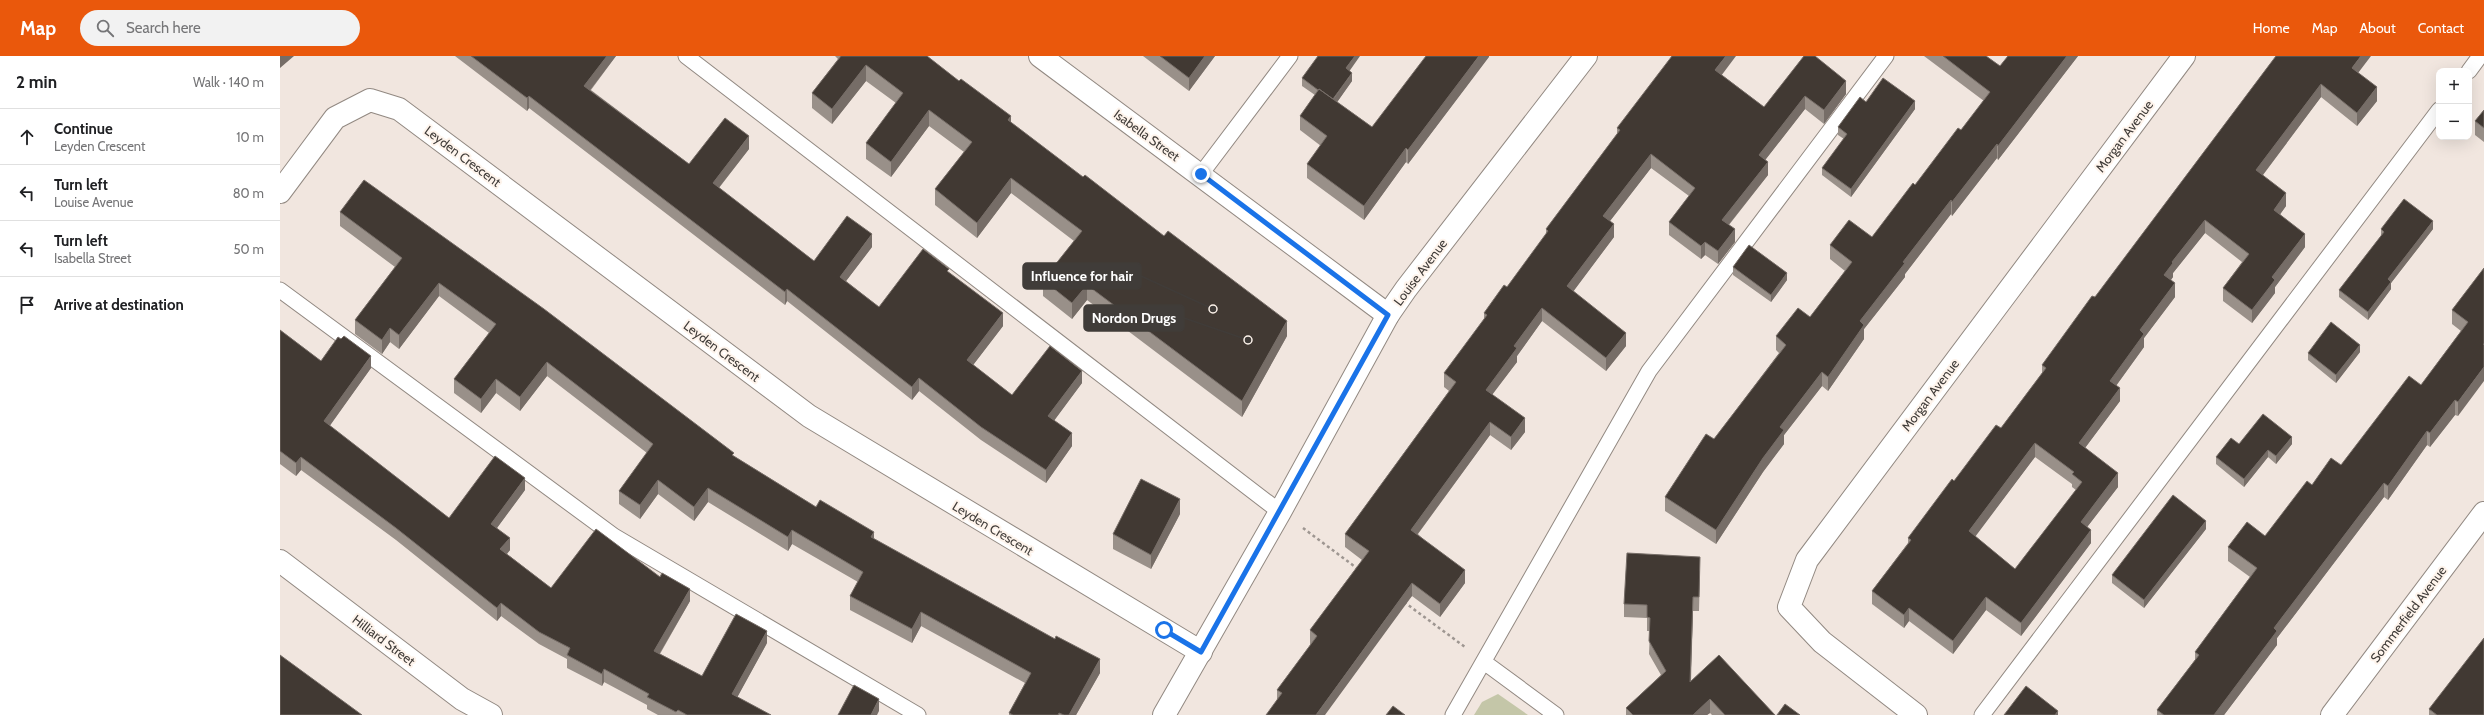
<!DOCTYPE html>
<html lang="en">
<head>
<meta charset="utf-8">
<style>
	body { margin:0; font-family:Cabin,sans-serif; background:#f2f2f2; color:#202124 }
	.controls { position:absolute; right:12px; top:12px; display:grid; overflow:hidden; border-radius:8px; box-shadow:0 4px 16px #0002 }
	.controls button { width:36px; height:36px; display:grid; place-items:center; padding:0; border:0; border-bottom:1px solid #e0e0e0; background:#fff; color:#202124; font:20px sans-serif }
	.stop { position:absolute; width:12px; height:12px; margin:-9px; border:3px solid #1a73e8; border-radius:50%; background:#fff }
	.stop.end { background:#1a73e8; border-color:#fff; box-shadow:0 1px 4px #0008 }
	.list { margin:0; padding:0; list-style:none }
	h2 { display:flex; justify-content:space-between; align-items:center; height:52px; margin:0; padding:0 16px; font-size:17px }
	h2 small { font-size:13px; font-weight:400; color:#757577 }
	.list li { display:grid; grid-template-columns:26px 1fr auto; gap:12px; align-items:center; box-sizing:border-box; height:56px; padding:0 16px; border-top:1px solid #e0e0e0 }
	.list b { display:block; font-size:15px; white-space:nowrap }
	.list p { margin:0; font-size:13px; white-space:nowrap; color:#757577 }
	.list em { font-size:13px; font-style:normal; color:#757577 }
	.icon { flex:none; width:22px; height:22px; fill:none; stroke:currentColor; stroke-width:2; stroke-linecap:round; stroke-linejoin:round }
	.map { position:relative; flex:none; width:2204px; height:659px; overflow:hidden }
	header { display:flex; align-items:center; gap:24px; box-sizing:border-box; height:56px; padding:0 20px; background:#ea580c; color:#fff }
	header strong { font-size:19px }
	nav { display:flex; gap:22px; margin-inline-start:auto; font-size:14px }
	.search { width:280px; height:36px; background:#f2f2f2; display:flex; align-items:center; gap:10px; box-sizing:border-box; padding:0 14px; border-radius:22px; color:#757577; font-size:15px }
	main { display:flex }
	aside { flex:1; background:#fff }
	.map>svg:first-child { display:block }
	.green { fill:#c4c6a8 }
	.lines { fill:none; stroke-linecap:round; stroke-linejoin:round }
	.lane-casing { stroke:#928982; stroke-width:17 }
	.street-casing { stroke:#928982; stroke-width:24 }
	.secondary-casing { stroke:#928982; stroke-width:24 }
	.path { stroke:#9e9691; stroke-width:2.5; stroke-dasharray:3 3; stroke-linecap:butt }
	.lane { stroke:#fff; stroke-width:15 }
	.street { stroke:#fff; stroke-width:22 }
	.secondary { stroke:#fff; stroke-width:22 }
	.wall { fill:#999089; fill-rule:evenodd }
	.shaded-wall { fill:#766d67 }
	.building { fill:#413933; stroke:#766d67; fill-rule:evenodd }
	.route { stroke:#1a73e8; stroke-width:5 }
	.labels { text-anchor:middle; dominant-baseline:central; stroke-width:4; stroke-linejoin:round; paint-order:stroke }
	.street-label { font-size:13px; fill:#403c39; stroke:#fef4ec }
	.leader { fill:none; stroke:#403c39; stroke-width:1.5 }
	.callout-dot { fill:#403c39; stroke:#fef4ec; stroke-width:1.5 }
	.callout { fill:#403c39; stroke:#403c39; stroke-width:1.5 }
	.callout-label { font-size:14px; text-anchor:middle; font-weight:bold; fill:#fff }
</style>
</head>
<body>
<header>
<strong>Map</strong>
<div class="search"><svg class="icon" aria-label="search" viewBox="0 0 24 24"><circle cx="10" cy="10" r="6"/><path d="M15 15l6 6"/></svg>Search here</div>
<nav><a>Home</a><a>Map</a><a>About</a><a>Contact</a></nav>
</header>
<main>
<aside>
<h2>2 min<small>Walk · 140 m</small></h2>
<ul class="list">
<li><svg class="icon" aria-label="ahead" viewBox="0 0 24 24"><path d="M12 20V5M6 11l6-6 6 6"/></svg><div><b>Continue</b><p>Leyden Crescent</p></div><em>10 m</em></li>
<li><svg class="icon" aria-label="left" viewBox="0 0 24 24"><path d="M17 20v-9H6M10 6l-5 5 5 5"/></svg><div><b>Turn left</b><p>Louise Avenue</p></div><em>80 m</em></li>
<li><svg class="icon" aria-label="left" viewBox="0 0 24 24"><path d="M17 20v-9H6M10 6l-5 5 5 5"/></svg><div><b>Turn left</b><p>Isabella Street</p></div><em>50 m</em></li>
<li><svg class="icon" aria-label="arrive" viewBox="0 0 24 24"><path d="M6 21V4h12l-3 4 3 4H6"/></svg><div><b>Arrive at destination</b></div></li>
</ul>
</aside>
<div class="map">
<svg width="2204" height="659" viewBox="0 0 2204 659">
	<rect width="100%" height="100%" fill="#f1e6df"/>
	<path class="green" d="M1218,638L1248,659H1194L1202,646Z"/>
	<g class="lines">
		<g class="lane-casing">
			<path id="lane" d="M406,0L1000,456
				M2189,15L2200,0
				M921,118L1010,0
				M0,234L334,480L638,659
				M1204,606L1276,659
				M1173,659L1369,315L1606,0
				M1702,659L2159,54"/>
		</g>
		<g class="street-casing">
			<path id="street" d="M760,0L1108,259
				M0,136L55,62L90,44L119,53L529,360L921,596
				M0,505L182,643L211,659
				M1636,659L1542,586L1509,551L1527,504L1904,0
				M2052,659L2204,457"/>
		</g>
		<g class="secondary-casing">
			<path id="secondary" d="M884,659L1000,456L1108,259L1126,233L1306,0"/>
		</g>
		<path class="path" d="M1023,472L1078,513
			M1124,546L1185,591"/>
		<use href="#lane" class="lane"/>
		<use href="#street" class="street"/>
		<use href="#secondary" class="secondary"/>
	</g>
	<path class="wall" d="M175,0H336L311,34L409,108L469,93L439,132L534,205L592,191L566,225L599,251L669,217L723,270L693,309L732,339L802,327L774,364L792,390L766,427L701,384L639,335L632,344L507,245L505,249L249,52L247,55Z
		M555,0H647L731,67L1007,280L962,361L807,244L792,263L763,240V224L794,185L731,137L697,182L655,149V133L684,96L649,70L611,121L586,103V87L616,47L586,25L552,68L532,52V37L558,3Z
		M863,0H935L909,35Z
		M1209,0L1128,108L1126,106L1084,164L1027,122V108L1041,90L1020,74V60L1035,39L1022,30V22L1072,25L1057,46L1092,71Z
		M1524,0L1566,38L1544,68L1525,53L1485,104L1488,119L1449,169L1455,186L1438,208L1425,199L1421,203L1389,179V166L1409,140L1371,112L1330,165L1334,181L1293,235L1346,290L1326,315L1262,265L1237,300V306L1212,338L1245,376L1231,394L1210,379L1138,478L1185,527L1160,561L1132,540L997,644V634L1031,588H1030V574L1082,504L1065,491V478L1169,335L1164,331V317L1204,264V257L1227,231L1266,179V173L1337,78V72L1442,19L1484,51Z
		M1644,0H1706L1720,10L1728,0H1798L1718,104L1717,102L1672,160L1671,158L1625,218V221L1584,273V283L1548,335L1542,330L1504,379V388L1483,416L1436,488L1385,455V441L1434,383L1499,297L1496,294V280L1530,261L1565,215L1550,203V189L1592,181L1635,129L1681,74L1704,45Z
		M1996,0L2078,17L2097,45L2077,70L2041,41L1983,119L2006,150L2000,158L2025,191L1995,231V237L1972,267L1943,245V232L1962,206L1925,177L1893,217V221L1891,224L1895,241L1864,282V291L1836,330L1840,345L1805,392L1838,431L1807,471L1811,487L1741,580L1706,554L1673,598L1629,565L1624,572L1592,548V535L1628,487V482L1674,425L1721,372L1762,317V309L1815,241ZM1755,401L1792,428V431L1796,434L1735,513L1695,480Z
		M1586,46L1635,53L1571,141L1542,119V112L1564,83L1558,79V71Z
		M2204,54V86L2195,79V65Z
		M60,156L536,451L594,483L820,617L796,659H729V657L745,627L641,570L632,587L570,554V540L578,526L512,488L508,495L428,446L414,465L378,438L360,463L339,448V435L367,397L267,320L240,355L216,337L201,357L174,337V323L209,277L159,240L119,293L110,286L102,298L75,278V264L115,211L60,170Z
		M2101,173H2153L2111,227V233L2088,264L2059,241V234L2101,180Z
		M1453,211L1507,224L1491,246L1453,219Z
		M2204,212L2178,360L2175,359L2150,391L2147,389L2108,444L2104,441L1997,582V589L1944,659H1877V654L1915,604V596L1970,521L1948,505V491L1985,480L2032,429L2061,409L2141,329L2181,275L2172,268V254Z
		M0,274L41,305L91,312L49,370L169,462L245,434L217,472L230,494L227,498L271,532L410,545L380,598L422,620L487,587L457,641L491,659H378L367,653V649L324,626L322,630L287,612V603L259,588L221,560L217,565L116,484L21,414L16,420L0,408Z
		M2080,296L2056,327L2028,304V297Z
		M1959,388H2012L1996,408L1988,401L1964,431L1936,408V401Z
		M900,458L871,513L833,493V478Z
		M1926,473L1864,552L1832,527V519Z
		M1420,515L1419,555H1413L1411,626L1495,659H1432L1430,657L1427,659H1346V652L1381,619L1369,598L1370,575H1367V562L1344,561V548Z
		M2149,653L2204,659H2149Z"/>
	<path class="shaded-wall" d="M0,0H14L0,12Z
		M327,0H336L304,42V30Z
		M925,0H935L909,35V22Z
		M1075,0H1080L1066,20V12Z
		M1199,0H1209V1L1128,108V94Z
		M1446,0H1456L1435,28V14Z
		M1787,0H1798L1718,104V90Z
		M2081,0H2091L2072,25V12Z
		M586,9V25L552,68V53Z
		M1072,17V25L1053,52V44Z
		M1566,25V38L1544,68V54Z
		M2041,28V41L1976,128V114Z
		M2097,31V45L2077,70V57Z
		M249,40V52L247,55V42Z
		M1525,40V53L1479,112V99Z
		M1635,45V53L1571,141V133Z
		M649,54V70L611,121V106Z
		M731,60V76L728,64Z
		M469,80V93L433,139V127Z
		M1717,88V102L1672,160V146Z
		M1126,92V106L1084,164V150Z
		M1371,98V112L1323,174V160Z
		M1488,106V119L1442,177V164Z
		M731,122V137L697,182V167Z
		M2006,137V150L1994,167V154Z
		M1671,144V158L1625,218V221L1584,273V283L1548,335V321L1580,265L1623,206Z
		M1925,164V177L1893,217V221L1884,233V219L1892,206Z
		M2153,165V173L2111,227V233L2088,264V256L2108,223Z
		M1334,168V181L1287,244V230Z
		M1455,173V186L1438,208V195Z
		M592,178V191L560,233V221Z
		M2025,178V191L1995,231V237L1972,267V254L1992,221Z
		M1425,186V199L1421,203V190Z
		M1507,217V224L1491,246V239Z
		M159,227V240L119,293V279Z
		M1895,227V241L1864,282V291L1830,338V325L1860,274Z
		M807,229V244L792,263V247Z
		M507,233V245L505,249V236Z
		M1262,252V265L1237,300V306L1206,347V334L1234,290Z
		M723,257V270L687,317V304Z
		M1007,265V280L962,361V345Z
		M110,272V286L102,298V284Z
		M1346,277V290L1326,315V302Z
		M2080,289V296L2056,327V319Z
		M91,300V312L44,378V365Z
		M267,306V320L240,355V341Z
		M2204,311V325L2178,360V346Z
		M802,315V327L768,373V360Z
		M1542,316V330L1504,379V388L1483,416L1436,488V474L1500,371Z
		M639,322V335L632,344V331Z
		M216,323V337L201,357V343Z
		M1840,332V345L1799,400V387Z
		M2175,344V359L2150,391V377Z
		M1245,362V376L1231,394V381Z
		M1210,366V379L1131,487V474Z
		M2147,375V389L2108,444V430Z
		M792,377V390L766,427V414Z
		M2012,381V388L1996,408V400Z
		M1755,387V401L1689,489V475Z
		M1988,394V401L1964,431V423Z
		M21,401V414L16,420V407Z
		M1838,417V431L1801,479V466Z
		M245,422V434L211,480V468Z
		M378,424V438L360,463V449Z
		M2104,427V441L1997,582V589L1944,659H1934L1994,572Z
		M428,432V446L414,465V451Z
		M900,443V458L871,513V499Z
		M1926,465V473L1864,552V544Z
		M512,474V488L508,495V481Z
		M1811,474V487L1741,580V567Z
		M594,476V490L591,481Z
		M230,482V494L220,506V493Z
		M1185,514V527L1160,561V548Z
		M1132,527V540L1045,659H1036Z
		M410,533V545L374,607V595Z
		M1413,541V555L1410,640V626Z
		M1706,541V554L1673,598V585Z
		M221,547V560L217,565V552Z
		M1629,552V565L1624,572V559Z
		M641,556V570L632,587V573Z
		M487,575V587L452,651V638Z
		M820,603V617L796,659H789Z
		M324,613V626L322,630V618Z
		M599,643V655L597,659H591Z
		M1430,643V657L1427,659H1413Z
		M1778,655V659H1775Z"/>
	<path class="building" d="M191,0H327L304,30L409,108L445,62L469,80L433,127L534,205L567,160L592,178L560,221L599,251L643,193L669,213L667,215L723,257L687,304L732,339L770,290L802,315L768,360L792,377L766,414L701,371L639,322L632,331L507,233L505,236L249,40L247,42Z
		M561,0H647L679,25L681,23L731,60L728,64L803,121L805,119L884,180L888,175L1007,265L962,345L807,229L792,247L763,224L802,175L731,122L697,167L655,133L692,86L649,54L611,106L586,87L623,37L586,9L552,53L532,37Z
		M880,0H925L909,22Z
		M1038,0H1075L1066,12L1072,17L1053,43L1039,33L1038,34L1022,22Z
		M1146,0H1199L1128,94L1126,92L1084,150L1027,108L1047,80L1020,60L1039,33L1092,71Z
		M1392,0H1446L1435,14L1484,51L1524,0H1535L1566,25L1544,54L1525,40L1479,99L1488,106L1442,164L1455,173L1438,195L1425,186L1421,190L1389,166L1415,132L1371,98L1323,160L1334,168L1287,230L1346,277L1326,302L1262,252L1234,290L1237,292L1206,334L1245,362L1231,381L1210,366L1131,474L1185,514L1160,548L1132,527L1036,659H986L1002,637L997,634L1037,580L1030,574L1089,495L1065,478L1176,326L1164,317L1207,259L1204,257L1224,229L1227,231L1268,175L1266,173L1340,74L1337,72Z
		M1663,0H1706L1720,10L1728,0H1787L1718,90L1717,88L1672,146L1671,144L1623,206L1625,207L1580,265L1584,269L1548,321L1542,316L1500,371L1504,374L1483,402L1436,474L1385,441L1426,378L1434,383L1506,289L1496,280L1518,252L1530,261L1572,206L1550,189L1569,164L1592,181L1633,127L1635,129L1678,72L1681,74L1710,36Z
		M1996,0H2081L2072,12L2097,31L2077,57L2041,28L1976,114L2006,137L1994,154L2025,178L1992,221L1995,224L1972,254L1943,232L1969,198L1925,164L1892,206L1893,207L1884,219L1895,227L1860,274L1864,278L1830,325L1840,332L1799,387L1838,417L1801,466L1811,474L1741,567L1706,541L1673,585L1629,552L1624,559L1592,535L1631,484L1628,482L1672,423L1674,425L1716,369L1721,372L1766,312L1762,309L1812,240L1815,241ZM1755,387L1794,416L1792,418L1802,426L1735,513L1689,475Z
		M1603,22L1635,45L1571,133L1542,112L1567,78L1558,71L1580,41L1586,46Z
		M2204,54V72L2195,65Z
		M84,124L264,253L454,397L452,399L536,451L540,444L594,476L591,481L775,583L776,580L820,603L789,659H784L779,657L778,659H733L729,657L751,617L641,556L632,573L570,540L583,516L512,474L508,481L428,432L414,451L378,424L360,449L339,435L373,388L267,306L240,341L216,323L201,343L174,323L216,268L159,227L119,279L110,272L102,284L75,264L122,202L60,156Z
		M2124,143L2153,165L2108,223L2111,226L2088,256L2059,234L2104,176L2101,173Z
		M1469,189L1507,217L1491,239L1453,211Z
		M2204,212V288H2203L2204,289V311L2178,346L2175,344L2150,377L2147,375L2108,430L2104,427L1994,572L1997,575L1934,659H1884L1877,654L1919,599L1915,596L1977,512L1948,491L1967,466L1985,480L2027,425L2032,429L2051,402L2061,409L2129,320L2141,329L2188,266L2172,254Z
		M2051,266L2080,289L2056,319L2028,297Z
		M0,274L41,305L58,281L61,283L64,280L91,300L44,365L169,462L215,400L245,422L211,468L230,482L220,493L271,532L316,473L380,521L382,517L410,533L374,595L422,620L456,558L487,575L452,638L491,659H407L398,654L396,656L367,641L369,638L324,613L322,618L287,599L290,592L259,576L221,547L217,552L116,472L21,401L16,407L0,395Z
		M1983,358L2012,381L1996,400L1988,394L1964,423L1936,401L1951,382L1959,388Z
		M861,423L900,443L871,499L833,478Z
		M1893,439L1926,465L1864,544L1832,519Z
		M1347,497L1420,501L1419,541H1413L1410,626L1439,599L1495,659H1445L1430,643L1413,659H1353L1346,652L1386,615L1369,585L1370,562L1367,561V549L1344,548Z
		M2204,582V659H2157L2149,653Z
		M0,599L82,659H0Z
		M574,629L599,643L591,659H558Z
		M1746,630L1778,655L1775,659H1724Z
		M1505,648L1520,659H1497Z
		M1113,650L1125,659H1106Z"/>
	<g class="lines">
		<path class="route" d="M884,574L921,596L1108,259L921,118"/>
	</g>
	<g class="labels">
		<g class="street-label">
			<text transform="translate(867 79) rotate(36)">Isabella Street</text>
			<text transform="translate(1844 80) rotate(-53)">Morgan Avenue</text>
			<text transform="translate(183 100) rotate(37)">Leyden Crescent</text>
			<text transform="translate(1140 216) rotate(-53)">Louise Avenue</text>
			<text transform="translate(442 295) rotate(37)">Leyden Crescent</text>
			<text transform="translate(1650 339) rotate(-53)">Morgan Avenue</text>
			<text transform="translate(713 472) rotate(31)">Leyden Crescent</text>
			<text transform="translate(2128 558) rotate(-53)">Sommerfield Avenue</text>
			<text transform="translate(104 584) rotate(37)">Hilliard Street</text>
		</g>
	</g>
	<path class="leader" d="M933 253L861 220M968 284L904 262"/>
	<g class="callout-dot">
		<circle cx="933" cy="253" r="4"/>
		<circle cx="968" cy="284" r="4"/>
	</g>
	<g class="callout">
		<rect x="743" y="207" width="118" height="26" rx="4"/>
		<rect x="804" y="249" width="100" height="26" rx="4"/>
	</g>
	<g class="callout-label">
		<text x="802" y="225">Influence for hair</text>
		<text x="854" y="267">Nordon Drugs</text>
	</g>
</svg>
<div class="controls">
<button>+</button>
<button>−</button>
</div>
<div class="stop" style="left:884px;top:574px"></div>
<div class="stop end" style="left:921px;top:118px"></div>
</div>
</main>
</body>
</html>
